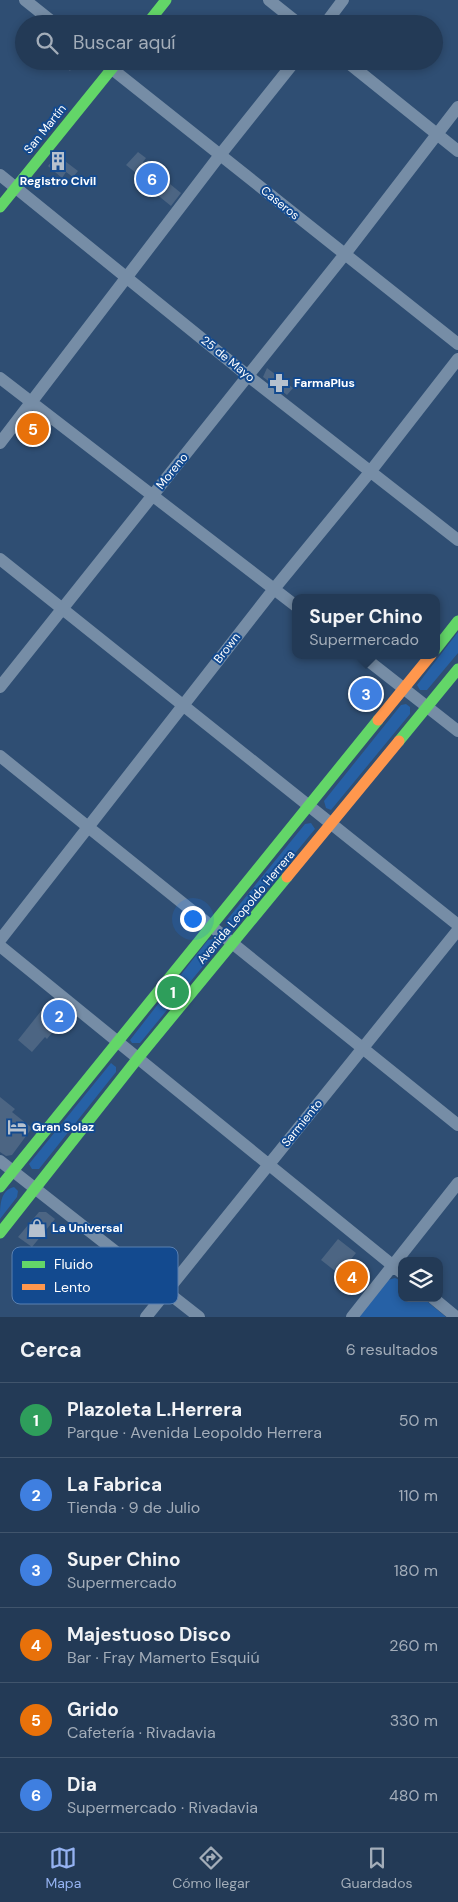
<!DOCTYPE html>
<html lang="es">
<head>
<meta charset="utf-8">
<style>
	body { margin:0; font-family:"DM Sans",sans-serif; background:#2b415c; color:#f1f3f6 }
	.controls { position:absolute; right:15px; bottom:15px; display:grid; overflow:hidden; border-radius:10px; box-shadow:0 2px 8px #0003 }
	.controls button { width:45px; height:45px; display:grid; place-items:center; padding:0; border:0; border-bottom:1px solid #40546c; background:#233a56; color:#f1f3f6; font:25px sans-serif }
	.you { position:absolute; left:192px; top:918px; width:18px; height:18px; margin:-12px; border:4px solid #fff; border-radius:50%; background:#1a73e8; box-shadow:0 0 0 8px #1a73e833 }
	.badge { display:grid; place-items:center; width:32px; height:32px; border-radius:50%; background:#95b2f1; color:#fff; font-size:16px; font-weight:700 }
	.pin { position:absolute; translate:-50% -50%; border:2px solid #fff; box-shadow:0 1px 5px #0006 }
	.popup { position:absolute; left:292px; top:594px; width:148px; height:65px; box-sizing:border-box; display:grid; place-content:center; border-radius:10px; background:#233a56; filter:drop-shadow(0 1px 4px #0005); font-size:16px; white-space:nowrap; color:#a3adb9 }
	.popup b { font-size:19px; color:#f1f3f6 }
	.popup::after { content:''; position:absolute; left:50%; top:100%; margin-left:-10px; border:10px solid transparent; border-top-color:#233a56 }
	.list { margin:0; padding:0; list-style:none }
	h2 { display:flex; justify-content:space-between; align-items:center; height:65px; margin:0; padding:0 20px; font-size:21px }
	h2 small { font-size:16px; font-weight:400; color:#a3adb9 }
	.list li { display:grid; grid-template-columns:32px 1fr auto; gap:15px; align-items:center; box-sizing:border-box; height:75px; padding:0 20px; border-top:1px solid #40546c }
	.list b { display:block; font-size:19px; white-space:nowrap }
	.list p { margin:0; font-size:16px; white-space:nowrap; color:#a3adb9 }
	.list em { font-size:16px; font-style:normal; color:#a3adb9 }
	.icon { flex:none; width:28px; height:28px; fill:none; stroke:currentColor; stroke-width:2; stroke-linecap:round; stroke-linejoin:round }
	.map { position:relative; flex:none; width:458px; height:1317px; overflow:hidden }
	.search { position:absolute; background:#233a56; box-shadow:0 2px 8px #0003; left:15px; right:15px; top:15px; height:55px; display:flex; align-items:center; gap:12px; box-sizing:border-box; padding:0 18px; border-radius:28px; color:#a3adb9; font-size:19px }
	.sheet { height:515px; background:#233a56 }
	nav { display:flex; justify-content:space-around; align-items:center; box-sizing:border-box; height:70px; border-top:1px solid #40546c; background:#233a56; font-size:14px; color:#a3adb9 }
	nav a { display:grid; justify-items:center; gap:2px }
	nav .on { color:#95b2f1 }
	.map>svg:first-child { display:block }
	.green { fill:#2661a6 }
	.building { fill:#4c6583 }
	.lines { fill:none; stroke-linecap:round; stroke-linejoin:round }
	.street { stroke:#768da6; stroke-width:12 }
	.fast { stroke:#63d668; stroke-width:11 }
	.slow { stroke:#ff974d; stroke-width:11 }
	.labels { text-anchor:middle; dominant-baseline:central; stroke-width:4; stroke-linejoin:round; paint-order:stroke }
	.street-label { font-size:12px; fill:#fff; stroke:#134a8f }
	.poi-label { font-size:12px; font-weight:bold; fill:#fff; stroke:#134a8f; text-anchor:start }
	.key { fill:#134a8f; stroke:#5a80b1; stroke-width:1 }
	.key-label { font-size:14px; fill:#fff }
</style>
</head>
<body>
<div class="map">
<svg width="458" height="1317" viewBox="0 0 458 1317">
	<rect width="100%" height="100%" fill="#2f4e73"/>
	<path class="green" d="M458,632V653L427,690H420L417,685Z
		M406,704L410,707V714L331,810L326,808L324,801L401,705Z
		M311,823L315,829L234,928L229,926L226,921L305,824Z
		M214,939L218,943V948L140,1043H132L130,1040L208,940Z
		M111,1063L116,1067V1072L39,1169H32L29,1164Z
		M14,1187L18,1191L17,1197L0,1219C0,1206 0,1190 14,1187Z
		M395,1278L402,1281V1298H423L446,1317H358L388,1280Z"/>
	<path class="building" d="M58,61H77L70,71Z
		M138,152L146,158L143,162L181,193L171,206L139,180L141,177L126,165Z
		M57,155L78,171L73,177L66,172L62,178L48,166Z
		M267,368L293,388L287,395L263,377Z
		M368,676L384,688L365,712L349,700Z
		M49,1001L66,1015L47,1039L45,1037L32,1052L18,1040Z
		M0,1097L15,1109L12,1112L32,1128L12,1155L6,1156L0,1152Z
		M39,1212H46L55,1219L32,1247L18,1237Z
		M338,1239L356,1253L339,1274L321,1260Z"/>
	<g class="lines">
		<path class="street" d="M25,0L55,24
			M269,0L299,24
			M325,24L343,0
			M102,61L458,344
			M346,61L458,151
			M0,175L248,376L458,540
			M0,378L296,606
			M0,443L220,155L295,61
			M0,559L458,925
			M361,655L458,731
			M0,687L345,254L458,107
			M0,756L458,1125
			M0,940L274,589L370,472L458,359
			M0,946L402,1273
			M0,1161L199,1317
			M433,1298L456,1317
			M146,1317L458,930
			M352,1317L458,1183"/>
		<path class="fast" d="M147,24L166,0
			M0,207L118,61
			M436,649L458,621
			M399,741L458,669
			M0,1187L378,720
			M0,1233L138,1058L287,877"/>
		<path class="slow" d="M378,720L431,655
			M287,877L399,741"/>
	</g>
	<defs>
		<g id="building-bare" transform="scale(1.5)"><path d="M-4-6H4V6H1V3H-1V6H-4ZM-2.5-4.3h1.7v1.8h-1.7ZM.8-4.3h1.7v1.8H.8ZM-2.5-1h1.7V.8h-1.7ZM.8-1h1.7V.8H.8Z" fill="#b6c1ce" stroke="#134a8f" stroke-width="2.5" paint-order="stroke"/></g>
		<g id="pharmacy-bare" transform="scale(1.5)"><path d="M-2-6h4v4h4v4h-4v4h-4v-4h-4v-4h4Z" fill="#b6c1ce" stroke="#134a8f" stroke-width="2.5" paint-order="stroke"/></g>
		<g id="hotel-bare" transform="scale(1.5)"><path d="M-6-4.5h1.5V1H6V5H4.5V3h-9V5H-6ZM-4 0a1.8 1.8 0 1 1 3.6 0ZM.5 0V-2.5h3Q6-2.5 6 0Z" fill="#b6c1ce" stroke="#134a8f" stroke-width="2.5" paint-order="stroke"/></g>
		<g id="shop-bare" transform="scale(1.5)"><path d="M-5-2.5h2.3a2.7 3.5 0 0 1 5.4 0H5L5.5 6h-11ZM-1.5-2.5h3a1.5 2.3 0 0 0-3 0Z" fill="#b6c1ce" stroke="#134a8f" stroke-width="2.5" paint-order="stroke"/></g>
	</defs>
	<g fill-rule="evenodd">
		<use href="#building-bare" x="58" y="161"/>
		<use href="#pharmacy-bare" x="279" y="383"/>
		<use href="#hotel-bare" x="17" y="1127"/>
		<use href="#shop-bare" x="37" y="1228"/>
	</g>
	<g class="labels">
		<g class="street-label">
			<text transform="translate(45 129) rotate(-51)">San Martín</text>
			<text transform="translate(280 203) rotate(39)">Caseros</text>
			<text transform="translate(228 359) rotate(39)">25 de Mayo</text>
			<text transform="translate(172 471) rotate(-51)">Moreno</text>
			<text transform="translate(227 648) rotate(-52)">Brown</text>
			<text transform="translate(246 907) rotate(-50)">Avenida Leopoldo Herrera</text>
			<text transform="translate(302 1123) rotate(-51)">Sarmiento</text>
		</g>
		<g class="poi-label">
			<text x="58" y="181" text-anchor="middle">Registro Civil</text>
			<text x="294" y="383">FarmaPlus</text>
			<text x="32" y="1127">Gran Solaz</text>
			<text x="52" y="1228">La Universal</text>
		</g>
	</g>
	<rect x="12" y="1247" width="166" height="57" rx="8" class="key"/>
	<rect x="22" y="1261" width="23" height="7" fill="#63d668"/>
	<rect x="22" y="1284" width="23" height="6" fill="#ff974d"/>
	<g class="key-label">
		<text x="54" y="1269">Fluido</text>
		<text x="54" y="1292">Lento</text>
	</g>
</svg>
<div class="controls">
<button><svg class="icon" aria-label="layers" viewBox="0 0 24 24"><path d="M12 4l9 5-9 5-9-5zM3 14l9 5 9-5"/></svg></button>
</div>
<div class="you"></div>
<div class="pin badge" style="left:173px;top:992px;background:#2e9e5b">1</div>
<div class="pin badge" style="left:59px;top:1016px;background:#3f7fe0">2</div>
<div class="pin badge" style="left:366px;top:694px;background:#3f7fe0">3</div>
<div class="popup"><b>Super Chino</b>Supermercado</div>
<div class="pin badge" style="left:352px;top:1277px;background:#e8710a">4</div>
<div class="pin badge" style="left:33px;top:429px;background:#e8710a">5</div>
<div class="pin badge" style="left:152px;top:179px;background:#3f7fe0">6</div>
<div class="search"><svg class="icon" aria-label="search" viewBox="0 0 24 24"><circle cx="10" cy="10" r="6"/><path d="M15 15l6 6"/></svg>Buscar aquí</div>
</div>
<section class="sheet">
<h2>Cerca<small>6 resultados</small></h2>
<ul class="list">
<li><span class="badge" style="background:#2e9e5b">1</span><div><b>Plazoleta L.Herrera</b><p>Parque · Avenida Leopoldo Herrera</p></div><em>50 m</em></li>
<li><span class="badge" style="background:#3f7fe0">2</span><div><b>La Fabrica</b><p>Tienda · 9 de Julio</p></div><em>110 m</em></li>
<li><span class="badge" style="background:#3f7fe0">3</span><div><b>Super Chino</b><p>Supermercado</p></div><em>180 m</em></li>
<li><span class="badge" style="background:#e8710a">4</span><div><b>Majestuoso Disco</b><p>Bar · Fray Mamerto Esquiú</p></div><em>260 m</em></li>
<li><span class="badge" style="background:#e8710a">5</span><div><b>Grido</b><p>Cafetería · Rivadavia</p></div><em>330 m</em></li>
<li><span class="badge" style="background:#3f7fe0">6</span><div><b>Dia</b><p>Supermercado · Rivadavia</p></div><em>480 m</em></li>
</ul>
</section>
<nav>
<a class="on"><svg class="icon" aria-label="map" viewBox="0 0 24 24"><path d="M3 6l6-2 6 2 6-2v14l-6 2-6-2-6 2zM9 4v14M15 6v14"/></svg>Mapa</a>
<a><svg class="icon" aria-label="directions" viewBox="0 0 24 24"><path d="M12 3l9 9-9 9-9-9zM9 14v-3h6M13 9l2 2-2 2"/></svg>Cómo llegar</a>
<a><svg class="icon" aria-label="saved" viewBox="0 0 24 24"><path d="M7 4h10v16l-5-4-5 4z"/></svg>Guardados</a>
</nav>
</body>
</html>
